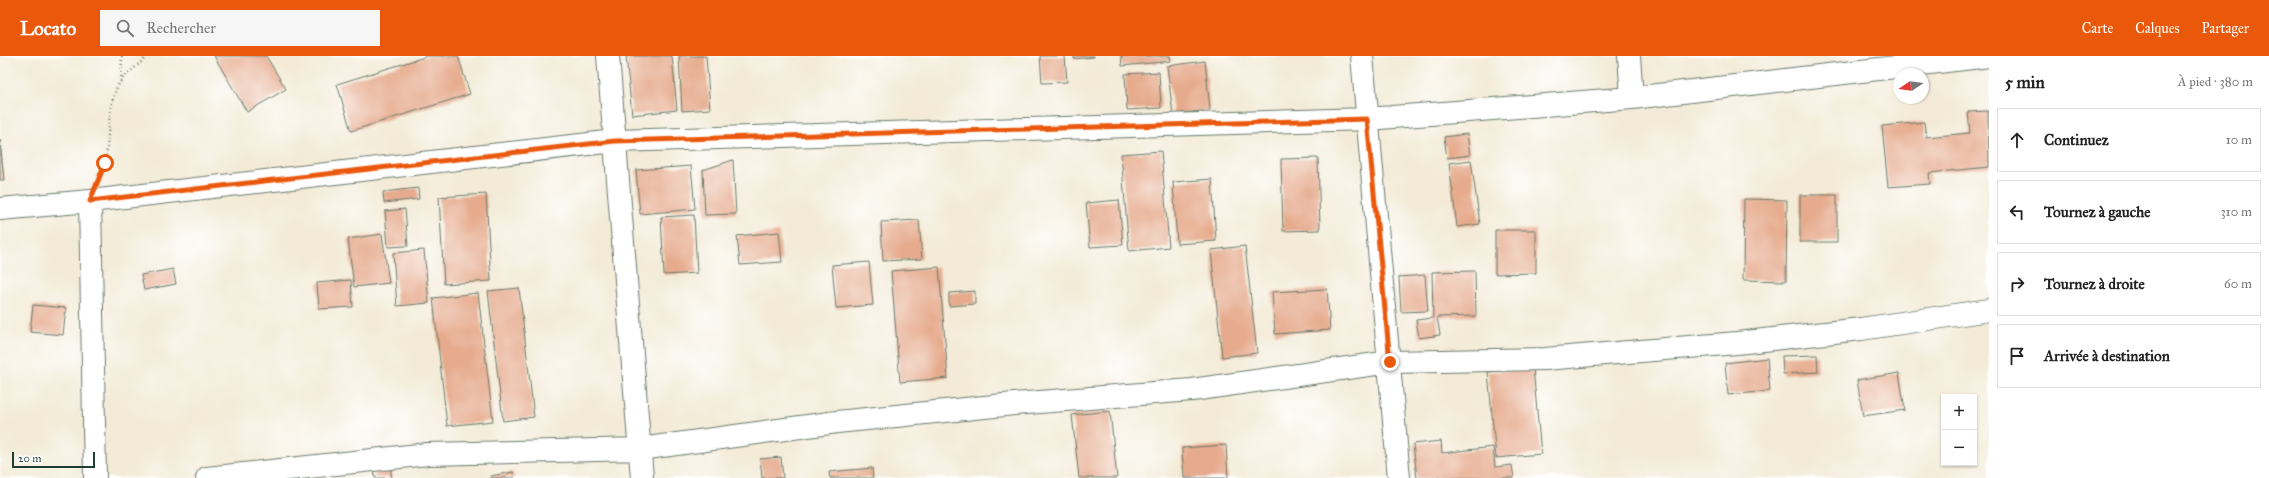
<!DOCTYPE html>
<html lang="fr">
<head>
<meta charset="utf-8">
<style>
	body { margin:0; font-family:"IM FELL Great Primer",serif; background:#f6f6f6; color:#222 }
	.controls { position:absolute; right:12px; bottom:12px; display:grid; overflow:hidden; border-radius:0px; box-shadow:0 1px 3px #0004 }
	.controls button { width:36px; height:36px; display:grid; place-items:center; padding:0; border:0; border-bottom:1px solid #e0e0e0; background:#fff; color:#222; font:20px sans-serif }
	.compass { position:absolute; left:1893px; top:12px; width:36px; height:36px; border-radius:50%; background:#fff; box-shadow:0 1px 3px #0004; rotate:257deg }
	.scale { position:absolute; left:12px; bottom:10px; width:83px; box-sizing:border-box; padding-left:4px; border:2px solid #1f3d34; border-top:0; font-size:11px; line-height:14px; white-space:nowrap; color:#1f3d34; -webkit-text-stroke:3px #fff; paint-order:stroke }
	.stop { position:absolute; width:12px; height:12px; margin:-9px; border:3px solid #ea580c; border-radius:50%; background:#fff }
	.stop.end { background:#ea580c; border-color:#fff; box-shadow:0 1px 4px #0008 }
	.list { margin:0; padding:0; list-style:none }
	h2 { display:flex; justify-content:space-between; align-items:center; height:52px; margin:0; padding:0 16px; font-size:17px }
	h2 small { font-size:13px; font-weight:400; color:#767676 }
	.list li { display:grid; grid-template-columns:26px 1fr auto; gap:12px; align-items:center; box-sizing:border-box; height:64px; margin:0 8px 8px; padding:0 8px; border:1px solid #e0e0e0; border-radius:0px }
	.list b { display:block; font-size:15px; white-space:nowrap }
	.list em { font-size:13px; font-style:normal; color:#767676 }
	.icon { flex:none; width:22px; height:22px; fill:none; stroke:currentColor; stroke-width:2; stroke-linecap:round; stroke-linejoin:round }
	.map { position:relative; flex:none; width:1989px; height:422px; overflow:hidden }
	header { display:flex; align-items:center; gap:24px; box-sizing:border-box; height:56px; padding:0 20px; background:#ea580c; color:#fff }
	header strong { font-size:19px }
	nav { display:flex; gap:22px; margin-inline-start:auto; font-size:14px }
	.search { width:280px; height:36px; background:#f6f6f6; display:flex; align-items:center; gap:10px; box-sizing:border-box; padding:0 14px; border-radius:0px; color:#767676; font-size:15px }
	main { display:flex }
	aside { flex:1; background:#fff }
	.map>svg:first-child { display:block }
	.building { fill:#e6ab8d }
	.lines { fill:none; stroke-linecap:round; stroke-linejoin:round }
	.minor-casing { stroke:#697a6d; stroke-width:24 }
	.path { stroke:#697a6d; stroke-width:2.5; stroke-dasharray:1 3; stroke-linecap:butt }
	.minor { stroke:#fff; stroke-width:22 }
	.route { stroke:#ea580c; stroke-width:5 }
</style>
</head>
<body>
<header>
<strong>Locato</strong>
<div class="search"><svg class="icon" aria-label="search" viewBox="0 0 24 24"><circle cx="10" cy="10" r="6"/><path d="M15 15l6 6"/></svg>Rechercher</div>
<nav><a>Carte</a><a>Calques</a><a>Partager</a></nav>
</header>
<main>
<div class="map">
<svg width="1989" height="422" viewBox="0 0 1989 422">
	<rect width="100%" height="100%" fill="#fff"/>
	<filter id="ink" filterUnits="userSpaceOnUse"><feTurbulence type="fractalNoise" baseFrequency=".025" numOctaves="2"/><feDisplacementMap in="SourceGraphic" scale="8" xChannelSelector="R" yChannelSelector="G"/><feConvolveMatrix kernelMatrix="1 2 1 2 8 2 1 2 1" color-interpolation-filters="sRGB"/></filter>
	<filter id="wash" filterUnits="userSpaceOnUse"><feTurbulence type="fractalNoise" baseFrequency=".012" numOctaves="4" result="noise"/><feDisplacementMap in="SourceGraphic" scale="16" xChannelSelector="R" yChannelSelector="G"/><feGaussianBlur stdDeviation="0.9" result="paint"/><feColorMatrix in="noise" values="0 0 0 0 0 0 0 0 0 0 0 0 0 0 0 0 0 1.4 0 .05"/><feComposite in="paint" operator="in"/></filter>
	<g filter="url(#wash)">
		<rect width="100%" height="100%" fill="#f3ebd7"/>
		<g id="blocks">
			<path class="building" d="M214,0H266L286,33L247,56Z
				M428,0H458L470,38L351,75L337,28Z
				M626,0H672L677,54L632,59Z
				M679,0H706L710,53L682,55Z
				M1040,0H1065L1067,26L1042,27Z
				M1074,0H1094V1L1074,3Z
				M1121,0H1170L1171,5L1122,10Z
				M1205,5L1210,54L1173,58L1167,10Z
				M1159,16L1161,52L1127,54L1125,18Z
				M1988,55L1989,111L1929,117L1930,128L1888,131L1882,70L1924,66L1926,81L1970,77L1968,56Z
				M1467,78L1470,99L1447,102L1444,81Z
				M0,84L4,124H0Z
				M1161,95L1169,191L1129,195L1121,98Z
				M1318,102L1320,174L1283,175L1281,103Z
				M733,104L736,158L705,159L703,114Z
				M1471,104L1480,168L1457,171L1449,107Z
				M691,110L695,153L640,158L636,114Z
				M1212,123L1216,185L1177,188L1173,126Z
				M418,132L419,143L384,147L383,136Z
				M486,138L491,225L444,228L439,141Z
				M1800,139H1837V186H1800Z
				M1744,143L1787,144L1786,225L1743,224Z
				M1119,144L1123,189L1090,191L1086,147Z
				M405,153L408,190L388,191L385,155Z
				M694,159L697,217L664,219L661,161Z
				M919,164L922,203L883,205L881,166Z
				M1495,174H1536V217L1495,218Z
				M779,176L782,206L740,209L737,180Z
				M382,178L389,227L354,231L348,183Z
				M1245,190L1257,297L1222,301L1211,194Z
				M424,194L429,247L397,250L393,197Z
				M869,206L873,249L836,252L832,209Z
				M939,211L948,322L900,326L891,215Z
				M173,213L176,228L144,234L141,219Z
				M1475,215L1476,260L1437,261L1440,279L1419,282L1416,264L1433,262L1432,216Z
				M1425,219L1428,255L1401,256L1399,221Z
				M351,224L353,251L319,253L317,227Z
				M519,232L534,361L503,365L488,235Z
				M1327,233L1330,274L1275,278L1272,236Z
				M975,235V248L949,250V237Z
				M478,237L493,365L447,370L433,242Z
				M33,249L66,252L63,279L30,276Z
				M1817,299L1818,316L1783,318L1782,300Z
				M1767,302L1770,335L1728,339L1725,307Z
				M1533,312L1541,398L1496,402L1488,316Z
				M1899,317L1905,354L1863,360L1857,324Z
				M1110,355L1117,422H1079L1072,359Z
				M1441,385L1442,397L1493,391L1495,411L1512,409L1514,422H1417L1413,388Z
				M1226,389L1228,422H1184L1182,392Z
				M781,401L783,422H762L760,403Z
				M390,411L392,422H375L374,413Z
				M872,412L873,422H830L829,416Z
				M513,416L514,422H491L490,420Z"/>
		</g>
	</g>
	<g filter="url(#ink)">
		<use href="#blocks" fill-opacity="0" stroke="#697a6d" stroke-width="1"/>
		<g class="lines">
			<g class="minor-casing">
				<path id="minor" d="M608,0L642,422
					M1362,0L1399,422
					M1629,0L1632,42
					M90,145L95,422
					M0,153L90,145L615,85L1367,63L1632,42L1989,0
					M207,422L428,398L640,393L837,366L1014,348L1192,334L1390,306L1545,303L1737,287L1861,273L1989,254"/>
			</g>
			<path class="path" d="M121,25L122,0
				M101,119C112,91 104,51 120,26C127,16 140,9 147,0"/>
			<use href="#minor" class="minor"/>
		</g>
	</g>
	<g class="lines" filter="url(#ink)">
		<path class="route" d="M105,107L90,145L615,85L1367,63L1390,306"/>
	</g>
</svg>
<div class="controls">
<button>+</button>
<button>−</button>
</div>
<svg class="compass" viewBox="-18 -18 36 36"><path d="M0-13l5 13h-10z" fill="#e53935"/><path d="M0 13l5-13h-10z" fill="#767676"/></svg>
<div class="scale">20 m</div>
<div class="stop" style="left:105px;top:107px"></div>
<div class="stop end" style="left:1390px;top:306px"></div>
</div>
<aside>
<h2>5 min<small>À pied · 380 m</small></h2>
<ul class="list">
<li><svg class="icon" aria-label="ahead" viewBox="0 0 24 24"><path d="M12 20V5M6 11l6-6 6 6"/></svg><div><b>Continuez</b></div><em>10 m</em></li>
<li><svg class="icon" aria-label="left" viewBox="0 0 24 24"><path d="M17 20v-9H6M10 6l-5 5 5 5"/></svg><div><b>Tournez à gauche</b></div><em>310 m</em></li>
<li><svg class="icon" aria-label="right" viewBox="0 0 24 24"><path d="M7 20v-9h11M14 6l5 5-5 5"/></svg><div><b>Tournez à droite</b></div><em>60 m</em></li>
<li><svg class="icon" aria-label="arrive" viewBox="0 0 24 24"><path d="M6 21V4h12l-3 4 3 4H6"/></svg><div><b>Arrivée à destination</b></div></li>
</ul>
</aside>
</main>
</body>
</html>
